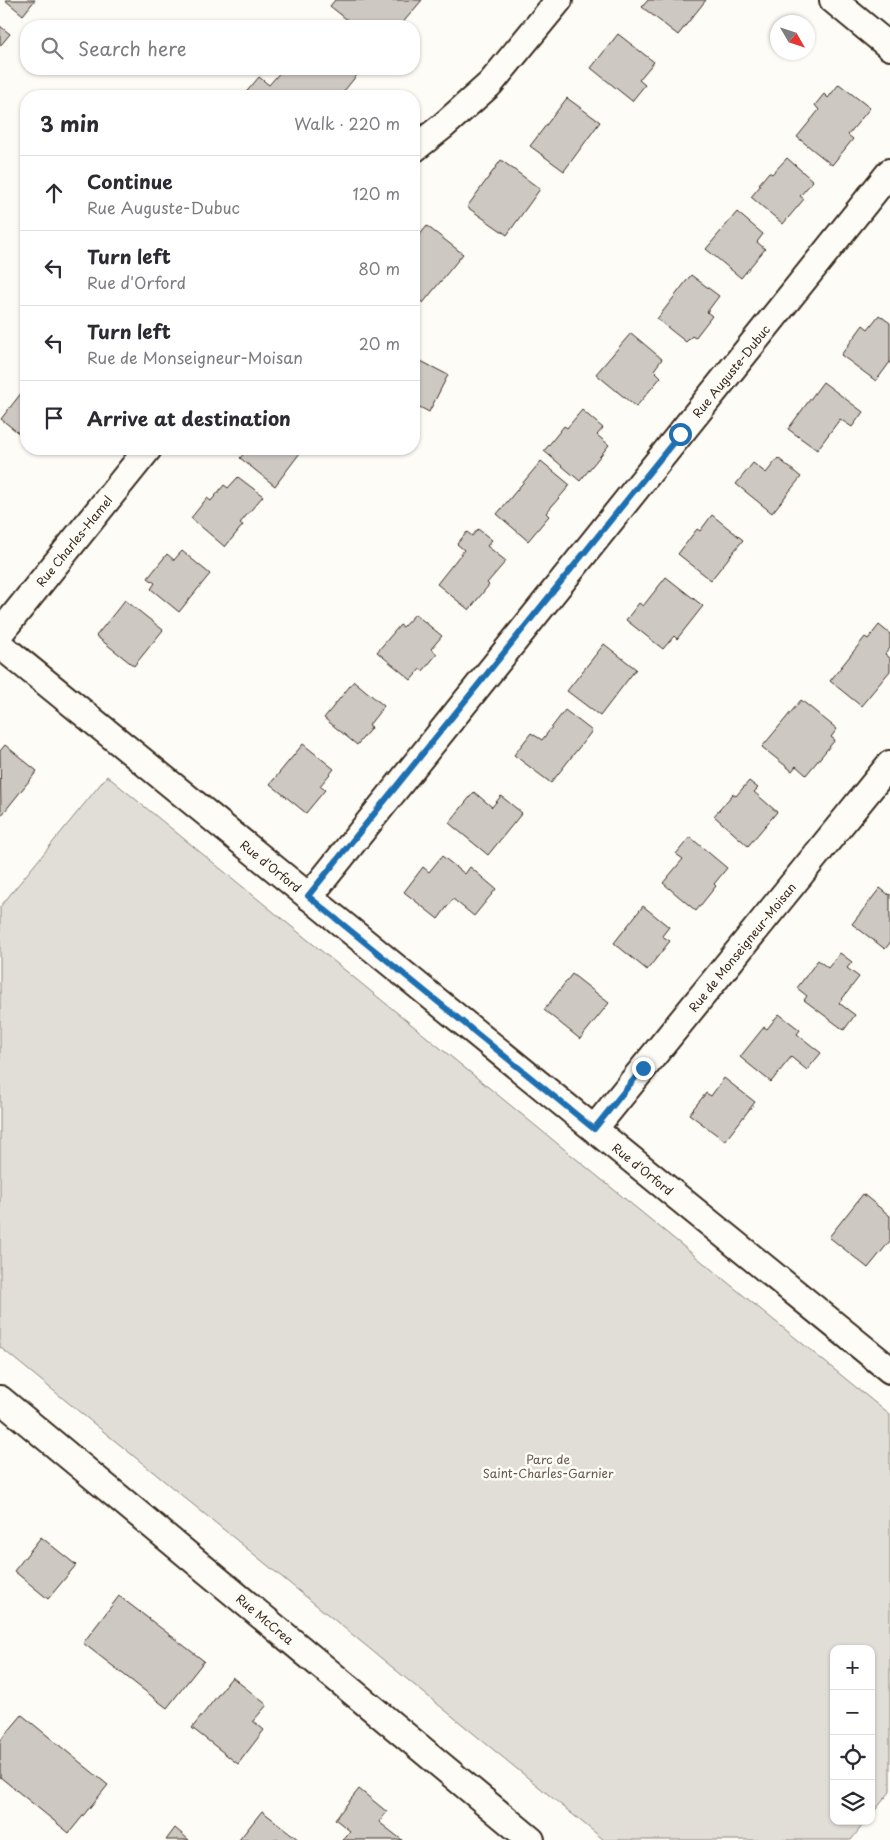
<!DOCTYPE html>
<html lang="en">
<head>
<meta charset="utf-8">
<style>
	body { margin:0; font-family:"Playpen Sans",sans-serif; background:#f2f2f3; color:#2b2b33 }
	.controls { position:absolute; right:15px; bottom:15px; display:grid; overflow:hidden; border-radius:10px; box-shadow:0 1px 4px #0004 }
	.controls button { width:45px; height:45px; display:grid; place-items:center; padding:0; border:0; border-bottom:1px solid #e1e1e2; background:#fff; color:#2b2b33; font:25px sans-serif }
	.compass { position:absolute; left:770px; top:15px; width:45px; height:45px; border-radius:50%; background:#fff; box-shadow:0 1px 4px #0004; rotate:129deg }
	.stop { position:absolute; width:15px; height:15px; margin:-11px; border:4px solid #1f6fb2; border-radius:50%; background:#fff }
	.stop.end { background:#1f6fb2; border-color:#fff; box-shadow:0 1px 5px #0008 }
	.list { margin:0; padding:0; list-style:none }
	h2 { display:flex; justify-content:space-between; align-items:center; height:65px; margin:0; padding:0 20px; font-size:21px }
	h2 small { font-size:16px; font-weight:400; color:#7c7c81 }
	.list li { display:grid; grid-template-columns:32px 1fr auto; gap:15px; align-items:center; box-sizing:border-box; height:75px; padding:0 20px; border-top:1px solid #e1e1e2 }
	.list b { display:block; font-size:19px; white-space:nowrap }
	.list p { margin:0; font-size:16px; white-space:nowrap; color:#7c7c81 }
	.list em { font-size:16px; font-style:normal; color:#7c7c81 }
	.icon { flex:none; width:28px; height:28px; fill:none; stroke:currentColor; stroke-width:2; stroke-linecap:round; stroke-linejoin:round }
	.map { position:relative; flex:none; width:890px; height:1840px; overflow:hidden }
	.search { position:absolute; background:#fff; box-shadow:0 1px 4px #0004; left:20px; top:20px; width:400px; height:55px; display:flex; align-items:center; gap:12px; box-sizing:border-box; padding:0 18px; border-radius:20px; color:#7c7c81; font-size:19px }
	.panel { position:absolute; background:#fff; box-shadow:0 1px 4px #0004; left:20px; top:90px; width:400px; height:365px; border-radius:20px }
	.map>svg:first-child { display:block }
	.green { fill:#e1ded7; stroke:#8e847a }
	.building { fill:#cdc8c2; stroke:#3b2a1e }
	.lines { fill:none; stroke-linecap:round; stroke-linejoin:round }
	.street-casing { stroke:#3b2a1e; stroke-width:30 }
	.street { stroke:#fdfcf7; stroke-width:26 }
	.route { stroke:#1f6fb2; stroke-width:6 }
	.labels { text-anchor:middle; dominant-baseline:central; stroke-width:5; stroke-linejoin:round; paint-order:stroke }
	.street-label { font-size:12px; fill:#3b2a1e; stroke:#fdfcf7 }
	.park-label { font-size:12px; fill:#64574c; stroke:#fdfcf7 }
</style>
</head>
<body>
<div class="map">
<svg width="890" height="1840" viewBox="0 0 890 1840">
	<rect width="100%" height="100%" fill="#fdfcf7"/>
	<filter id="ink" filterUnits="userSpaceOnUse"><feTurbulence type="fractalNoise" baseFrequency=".02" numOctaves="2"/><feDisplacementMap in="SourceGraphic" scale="10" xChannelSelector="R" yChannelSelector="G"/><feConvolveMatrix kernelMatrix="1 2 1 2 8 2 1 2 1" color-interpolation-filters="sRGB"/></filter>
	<g filter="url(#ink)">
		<path class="green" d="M107,776L890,1415V1792L871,1815V1649H834V1821H866L851,1840H604L0,1347V907Z"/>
		<path class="building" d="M5,0H35L23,15Z
			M335,0H422L400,26H355L330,6Z
			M648,0H706L678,35L642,7Z
			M0,26L10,34L0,46Z
			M618,34L654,62L639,80L645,85L632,101L591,68Z
			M283,69H350L357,75L340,96H243L259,77L269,85Z
			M839,84L870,108L848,135L853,139L832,165L797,137L819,110L815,105L824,94L828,98Z
			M567,98L600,122L564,171L530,146Z
			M787,158L813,181L800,196L804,199L783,224L751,197L761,185L759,184L769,172L772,174Z
			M501,160L540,189L507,235L467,207Z
			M737,212L763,234L757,242L765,249L741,278L706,249Z
			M427,226L463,254L423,303L414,296V242Z
			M691,275L719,296L707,312L712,316L695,338L692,336L686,342L657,319Z
			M879,315L890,323V362L876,381L841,355L863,325L868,329Z
			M631,333L662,359L654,370L661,377L636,407L596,374Z
			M415,358L448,375L429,412L414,404V362Z
			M823,382L863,412L852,427L840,419L817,450L788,429Z
			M26,387V439L1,419Z
			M582,410L603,428L597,435L609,445L580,481L544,451L564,426L567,428Z
			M248,449H303L275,486L240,458Z
			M778,458L801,477L772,513L736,484L753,463L766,473Z
			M541,461L570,485L546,513L549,516L528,541L497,514Z
			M238,477L263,496L240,523L243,525L225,547L191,518L207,498L211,501L224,485L228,488Z
			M712,515L743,540L711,580L678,554L697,529L700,531Z
			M478,529L492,540L487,546L506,561L487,583L489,585L469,610L437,584L464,550L457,544L467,532L472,536Z
			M182,551L210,574L179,612L151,589L155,583L148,578L167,554L174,560Z
			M666,577L703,606L677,639L674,636L663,649L626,620L639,603L643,606Z
			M125,600L163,630L134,666L96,636Z
			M415,614L442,636L431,649L437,654L423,671L420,669L411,680L377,652L400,625L403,627Z
			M879,625L890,634V648L885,654L890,658V671L861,706L830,681L865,637L868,639Z
			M604,644L636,669L600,716L567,691Z
			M354,681L384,706L369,725L372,727L357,745L324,718Z
			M801,700L837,729L831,737L835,740L806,775L796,766L792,771L762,747Z
			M565,710L592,731L551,783L514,755L531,733L542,740Z
			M303,744L334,769L320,786L325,790L306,813L270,784Z
			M5,745L37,771L1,816L0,751Z
			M749,781L758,788L754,792L777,812L748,846L714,816L733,794L736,796Z
			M474,792L492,807L501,796L522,813L488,855L449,823Z
			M690,837L727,868L714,884L716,886L696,911L663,883L683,859L676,854Z
			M442,856L465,874L470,867L496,889L474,916L453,899L438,919L404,892L423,867L429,872Z
			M880,888L889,895L890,894V943L885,949L852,924Z
			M643,906L669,927L662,936L670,941L647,970L614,943Z
			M840,953L852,962L847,968L859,977L839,1003L855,1015L844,1030L804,1000L807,996L797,988L818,960L828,968Z
			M572,974L609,1003L580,1039L544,1010Z
			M779,1014L800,1030L797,1034L821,1053L807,1070L791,1057L771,1082L740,1057L764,1027L767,1029Z
			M724,1078L755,1102L725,1141L689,1114L706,1093L711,1096Z
			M863,1194L890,1216V1241L868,1268L829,1237Z
			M41,1537L76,1565L48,1599L14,1571Z
			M119,1596L204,1661L167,1708L83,1643Z
			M232,1677L267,1705L253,1721L264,1730L238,1764L192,1728Z
			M22,1715L108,1785L69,1833L0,1777V1741Z
			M359,1789L387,1812L379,1822L402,1840H343L350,1831L335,1819Z
			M262,1811L299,1840H239Z
			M175,1828L189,1840H166Z"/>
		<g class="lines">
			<g class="street-casing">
				<path id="street" d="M833,0L890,47
					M414,149L443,126L490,84L559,0
					M0,633L148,449
					M0,645L890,1370
					M309,897L890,172
					M594,1129L890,764
					M0,1399L531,1840"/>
			</g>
			<use href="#street" class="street"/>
		</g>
	</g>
	<g class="lines" filter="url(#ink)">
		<path class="route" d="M643,1068L594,1129L308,896L680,434"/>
	</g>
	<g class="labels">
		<g class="street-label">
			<text transform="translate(731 371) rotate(-51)">Rue Auguste-Dubuc</text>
			<text transform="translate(74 541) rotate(-51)">Rue Charles-Hamel</text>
			<text transform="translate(271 866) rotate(39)">Rue d'Orford</text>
			<text transform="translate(742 947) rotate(-51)">Rue de Monseigneur-Moisan</text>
			<text transform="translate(643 1169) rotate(39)">Rue d'Orford</text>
			<text transform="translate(265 1619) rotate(40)">Rue McCrea</text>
		</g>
		<g class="park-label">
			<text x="548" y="1459">Parc de<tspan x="548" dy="14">Saint-Charles-Garnier</tspan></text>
		</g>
	</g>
</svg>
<div class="controls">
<button>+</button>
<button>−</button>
<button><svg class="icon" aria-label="locate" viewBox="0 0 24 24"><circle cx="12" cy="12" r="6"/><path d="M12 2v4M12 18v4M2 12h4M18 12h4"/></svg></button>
<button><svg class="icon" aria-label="layers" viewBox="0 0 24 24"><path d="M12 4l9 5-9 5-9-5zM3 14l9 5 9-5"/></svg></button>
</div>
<svg class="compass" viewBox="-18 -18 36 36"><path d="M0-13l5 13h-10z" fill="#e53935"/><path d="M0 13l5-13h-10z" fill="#7c7c81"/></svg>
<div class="stop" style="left:680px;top:434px"></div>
<div class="stop end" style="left:643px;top:1068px"></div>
<div class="search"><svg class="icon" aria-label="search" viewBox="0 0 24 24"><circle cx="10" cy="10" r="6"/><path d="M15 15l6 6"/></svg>Search here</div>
<section class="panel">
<h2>3 min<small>Walk · 220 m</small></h2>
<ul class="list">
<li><svg class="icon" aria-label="ahead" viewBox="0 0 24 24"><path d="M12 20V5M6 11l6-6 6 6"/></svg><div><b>Continue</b><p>Rue Auguste-Dubuc</p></div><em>120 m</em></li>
<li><svg class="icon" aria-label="left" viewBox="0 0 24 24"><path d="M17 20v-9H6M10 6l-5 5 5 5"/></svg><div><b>Turn left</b><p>Rue d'Orford</p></div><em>80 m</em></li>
<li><svg class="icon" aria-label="left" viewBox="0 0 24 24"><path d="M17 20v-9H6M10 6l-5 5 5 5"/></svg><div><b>Turn left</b><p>Rue de Monseigneur-Moisan</p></div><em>20 m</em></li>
<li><svg class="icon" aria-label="arrive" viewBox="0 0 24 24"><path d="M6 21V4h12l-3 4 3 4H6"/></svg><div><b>Arrive at destination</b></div></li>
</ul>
</section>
</div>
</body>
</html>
